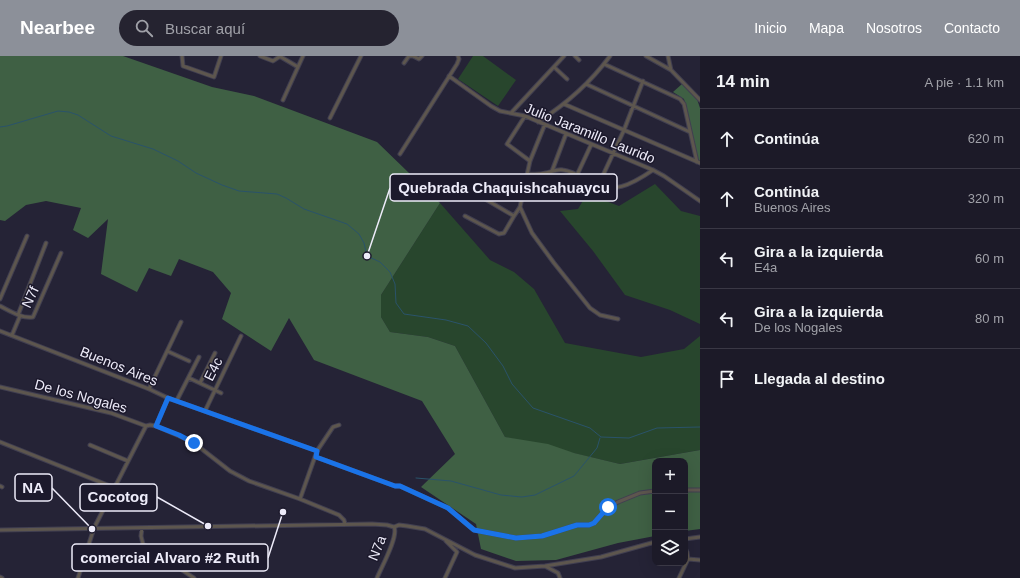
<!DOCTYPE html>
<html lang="es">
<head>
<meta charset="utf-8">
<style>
	body { margin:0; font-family:Helvetica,sans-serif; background:#252330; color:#f1f3f6 }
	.controls { position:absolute; right:12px; bottom:12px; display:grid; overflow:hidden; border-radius:8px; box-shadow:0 4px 16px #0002 }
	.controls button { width:36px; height:36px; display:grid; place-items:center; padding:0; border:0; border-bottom:1px solid #3a3845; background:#1c1a28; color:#f1f3f6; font:20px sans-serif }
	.stop { position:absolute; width:12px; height:12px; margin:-9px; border:3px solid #1a73e8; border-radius:50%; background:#fff }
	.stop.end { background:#1a73e8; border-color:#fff; box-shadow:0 1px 4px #0008 }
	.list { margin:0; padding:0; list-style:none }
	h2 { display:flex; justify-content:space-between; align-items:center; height:52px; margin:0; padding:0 16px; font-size:17px }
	h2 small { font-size:13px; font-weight:400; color:#a0a1a8 }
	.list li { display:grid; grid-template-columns:26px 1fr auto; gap:12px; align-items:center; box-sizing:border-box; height:60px; padding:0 16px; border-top:1px solid #3a3845 }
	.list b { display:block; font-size:15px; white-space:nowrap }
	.list p { margin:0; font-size:13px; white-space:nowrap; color:#a0a1a8 }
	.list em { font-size:13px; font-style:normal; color:#a0a1a8 }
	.icon { flex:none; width:22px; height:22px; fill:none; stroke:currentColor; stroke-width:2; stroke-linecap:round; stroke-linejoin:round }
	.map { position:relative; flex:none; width:700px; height:522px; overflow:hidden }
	header { display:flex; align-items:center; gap:24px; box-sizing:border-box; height:56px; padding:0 20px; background:#8c9099; color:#fff }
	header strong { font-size:19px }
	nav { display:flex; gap:22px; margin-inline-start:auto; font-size:14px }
	.search { width:280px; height:36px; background:#252330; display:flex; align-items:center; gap:10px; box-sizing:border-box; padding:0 14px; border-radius:22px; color:#a0a1a8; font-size:15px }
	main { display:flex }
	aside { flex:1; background:#1c1a28 }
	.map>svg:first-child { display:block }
	.green { fill:#28462d }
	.forest { fill:#3f6044 }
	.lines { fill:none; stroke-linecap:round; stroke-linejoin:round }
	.stream { stroke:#2a536a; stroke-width:1 }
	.street-casing { stroke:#413f51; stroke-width:5 }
	.street { stroke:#5d564e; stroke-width:3 }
	.route { stroke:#1a73e8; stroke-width:5 }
	.labels { text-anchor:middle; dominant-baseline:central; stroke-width:3; stroke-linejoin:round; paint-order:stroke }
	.street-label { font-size:14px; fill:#edebf9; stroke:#1c192c }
	.leader { fill:none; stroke:#edebf9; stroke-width:1.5 }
	.callout-dot { fill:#edebf9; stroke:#1c192c; stroke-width:1.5 }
	.callout { fill:#1c192c; stroke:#edebf9; stroke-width:1.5 }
	.callout-label { font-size:15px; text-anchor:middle; font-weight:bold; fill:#edebf9 }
</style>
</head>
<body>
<header>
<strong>Nearbee</strong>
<div class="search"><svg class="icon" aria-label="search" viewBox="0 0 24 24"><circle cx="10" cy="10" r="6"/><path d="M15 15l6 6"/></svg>Buscar aquí</div>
<nav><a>Inicio</a><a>Mapa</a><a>Nosotros</a><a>Contacto</a></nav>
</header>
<main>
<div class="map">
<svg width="700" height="522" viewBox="0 0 700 522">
	<rect width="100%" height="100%" fill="#252336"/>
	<path class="green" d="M473,0H483L516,24L498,50L458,23Z
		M655,128L681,155L700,160V268L670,254L625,239L593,195L560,155L578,153L587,138L619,150Z
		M440,147L490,204L514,216L534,233L565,287L641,301L684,293L700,280V394L620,408L505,381L455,290L428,281L390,276L381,261V239Z"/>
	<path class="forest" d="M0,0H123L212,31L254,40L377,86L440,147L381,239V261L390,276L428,281L455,290L505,381L548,388L574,397L620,408L700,394V473L685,475V405H655V480L618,487L556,504L516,505L481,493L476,468L421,431L455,398L422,345L314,304L289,262L271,295L222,263L231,237L213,216L179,203L171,220L149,212L137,236L101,218L108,163L88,182L73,174L81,152L46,145L26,149L5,165L0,164Z
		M682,28L697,43L700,52V105L698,104L684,43L673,36Z"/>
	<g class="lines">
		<path class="stream" d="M0,71L7,70L58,55L69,56L78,59L111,80L153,93L178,105L196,117L222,129L239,135L277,138L286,142L304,153L347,168L359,178L364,187L367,200L380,206L390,216L395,228L396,247L404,258L446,264L468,270L486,287L503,310L512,328L533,352L590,372L601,381L629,382L657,372L700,371
			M416,422L451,425L501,439L522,441L535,439L574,420L597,392L600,382"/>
		<g class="street-casing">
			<path id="street" d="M182,0L183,10L214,21L221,0
				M260,0L273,5L279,1H281L298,11
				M575,0L579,4
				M646,0L671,14L700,44
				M668,0L671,14
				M404,7L409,0H413L419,3L422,0
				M604,8L680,43L684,48L697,106
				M554,11L567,23
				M449,20L491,50L500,55L525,60L653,114L664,120L700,145
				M586,28L690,76
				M283,44L303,0
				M564,48L700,107
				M511,57L564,0
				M525,60L507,88L530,105
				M330,62L361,0
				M538,66C566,48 591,26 610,0
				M400,98L457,8L459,3L458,0
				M552,115L566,78
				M527,118C533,118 539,119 545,117C551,116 557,113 563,114C572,115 581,121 588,125C613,139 631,129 653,114
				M577,119L591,89
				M598,130L624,74L643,25
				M480,140L514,160
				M520,151L532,177L554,207L590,252L600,259L618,263
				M465,160L499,178L504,177L514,160L520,151L530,105L545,68
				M0,243L27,180
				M0,250C10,255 22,263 33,261L61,197
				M18,259L46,187
				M0,275L149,333L168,342L317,395L300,443
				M12,279L20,260
				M167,295L189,305
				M189,322L221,337
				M200,327L215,297
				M0,331L111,357L146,370L150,369L156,370L184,382L194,387L230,415L249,425L300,443L339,459L344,464L345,468
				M149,333L181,266
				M177,344L199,301
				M205,355L241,280
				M156,370L168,342
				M0,386L115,432
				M90,389L128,405
				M317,395L333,371L339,369
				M316,401L395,430H400L448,452L474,474L516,482L542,480L577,469H589L594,467L608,451L618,446L640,437L655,435
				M0,430L2,431
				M685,434H700
				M394,471L399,469L407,470L425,473L475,499L515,512L545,510L601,501L655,486
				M142,472L141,480L143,488L194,522
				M0,474L372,468L387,469L394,471
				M685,483L700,481
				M685,492L687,496L688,503
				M688,503L700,504
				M545,510L558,517L560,522
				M0,521L2,522
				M78,522L94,472L146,370
				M377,522C381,512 399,480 394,471
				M445,522L457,496L446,485
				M679,522L688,503"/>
		</g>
		<use href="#street" class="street"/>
	</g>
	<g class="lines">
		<path class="route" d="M194,387L179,379L156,370L168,342L317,395L316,401L395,430H400L448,452L474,474L516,482L542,480L577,469H589L594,467L608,451"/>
	</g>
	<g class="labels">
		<g class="street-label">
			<text transform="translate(590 77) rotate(22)">Julio Jaramillo Laurido</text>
			<text transform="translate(30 241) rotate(-65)">N7f</text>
			<text transform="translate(119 310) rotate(22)">Buenos Aires</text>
			<text transform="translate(213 313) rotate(-64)">E4c</text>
			<text transform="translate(81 340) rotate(15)">De los Nogales</text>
			<text transform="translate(377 492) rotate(-68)">N7a</text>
		</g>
	</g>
	<path class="leader" d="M367 200L390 132M92 473L52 432M208 470L157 441M283 456L268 502"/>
	<g class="callout-dot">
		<circle cx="367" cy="200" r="4"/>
		<circle cx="92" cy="473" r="4"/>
		<circle cx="208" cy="470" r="4"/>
		<circle cx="283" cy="456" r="4"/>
	</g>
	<g class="callout">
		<rect x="390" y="118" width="227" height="27" rx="4"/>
		<rect x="15" y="418" width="37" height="27" rx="4"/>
		<rect x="80" y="428" width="77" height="27" rx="4"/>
		<rect x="72" y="488" width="196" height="27" rx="4"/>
	</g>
	<g class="callout-label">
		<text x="504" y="137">Quebrada Chaquishcahuaycu</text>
		<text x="33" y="437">NA</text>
		<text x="118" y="446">Cocotog</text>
		<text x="170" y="507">comercial Alvaro #2 Ruth</text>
	</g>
</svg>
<div class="controls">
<button>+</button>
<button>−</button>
<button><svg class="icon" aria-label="layers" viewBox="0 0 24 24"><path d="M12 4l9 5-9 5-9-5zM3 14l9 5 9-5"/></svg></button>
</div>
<div class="stop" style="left:608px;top:451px"></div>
<div class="stop end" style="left:194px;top:387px"></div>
</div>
<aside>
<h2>14 min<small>A pie · 1.1 km</small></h2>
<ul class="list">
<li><svg class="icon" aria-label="ahead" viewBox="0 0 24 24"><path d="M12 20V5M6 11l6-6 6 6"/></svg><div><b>Continúa</b></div><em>620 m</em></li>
<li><svg class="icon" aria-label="ahead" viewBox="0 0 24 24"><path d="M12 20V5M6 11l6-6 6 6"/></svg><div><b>Continúa</b><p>Buenos Aires</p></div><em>320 m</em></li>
<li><svg class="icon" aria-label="left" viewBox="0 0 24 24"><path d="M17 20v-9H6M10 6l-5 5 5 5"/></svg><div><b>Gira a la izquierda</b><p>E4a</p></div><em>60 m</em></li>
<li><svg class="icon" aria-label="left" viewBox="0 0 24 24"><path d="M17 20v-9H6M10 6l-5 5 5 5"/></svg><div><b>Gira a la izquierda</b><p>De los Nogales</p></div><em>80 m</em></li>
<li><svg class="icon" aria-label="arrive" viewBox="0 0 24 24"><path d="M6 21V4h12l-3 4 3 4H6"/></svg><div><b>Llegada al destino</b></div></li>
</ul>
</aside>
</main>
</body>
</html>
